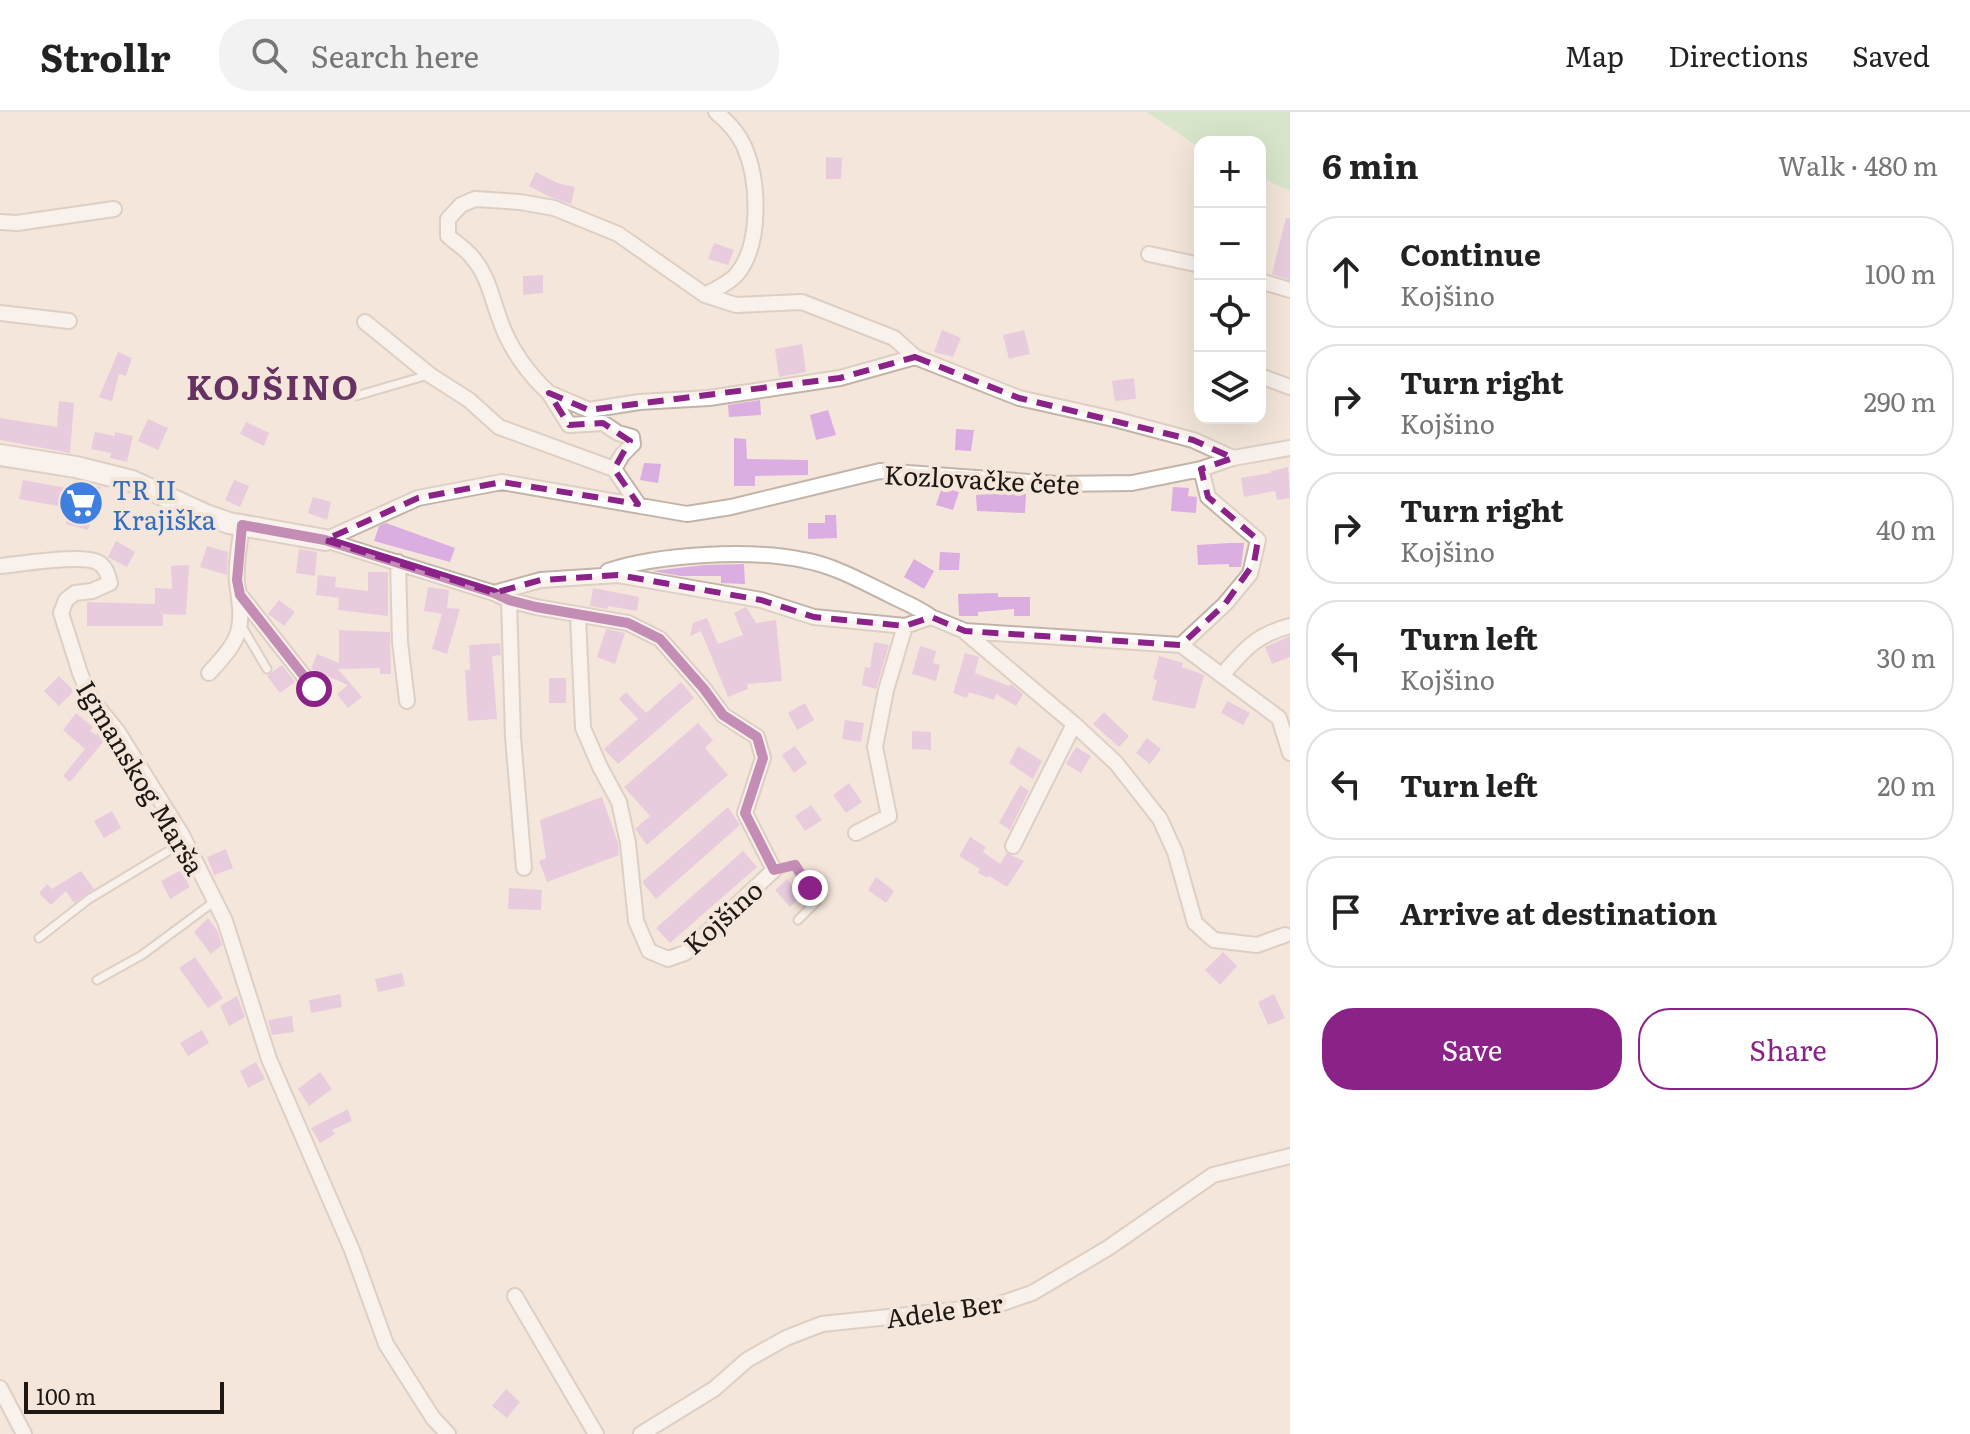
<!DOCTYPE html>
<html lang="en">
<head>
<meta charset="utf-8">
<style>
	body { margin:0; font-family:Literata,serif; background:#f2f2f2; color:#222 }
	.controls { position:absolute; right:24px; top:24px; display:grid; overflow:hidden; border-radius:16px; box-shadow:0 8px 32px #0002 }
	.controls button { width:72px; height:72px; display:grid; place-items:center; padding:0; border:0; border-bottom:2px solid #e0e0e0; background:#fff; color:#222; font:40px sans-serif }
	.scale { position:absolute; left:24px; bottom:20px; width:200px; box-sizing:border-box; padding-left:8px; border:4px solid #1d1814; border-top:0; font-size:22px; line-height:28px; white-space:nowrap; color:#1d1814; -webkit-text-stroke:6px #f4e6da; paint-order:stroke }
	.stop { position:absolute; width:24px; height:24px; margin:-18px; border:6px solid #8a2288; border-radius:50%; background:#fff }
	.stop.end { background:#8a2288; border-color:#fff; box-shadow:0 2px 8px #0008 }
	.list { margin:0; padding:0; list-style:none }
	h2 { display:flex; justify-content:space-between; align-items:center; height:104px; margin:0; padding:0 32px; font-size:34px }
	h2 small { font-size:26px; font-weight:400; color:#767676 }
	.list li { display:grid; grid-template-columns:52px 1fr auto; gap:24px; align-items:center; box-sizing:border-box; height:112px; margin:0 16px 16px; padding:0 16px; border:2px solid #e0e0e0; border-radius:32px }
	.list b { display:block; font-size:30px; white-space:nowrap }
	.list p { margin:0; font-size:26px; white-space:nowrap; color:#767676 }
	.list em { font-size:26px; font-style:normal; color:#767676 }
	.actions { display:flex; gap:16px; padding:24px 32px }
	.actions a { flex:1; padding:18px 0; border:2px solid #8a2288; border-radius:32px; text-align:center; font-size:28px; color:#8a2288 }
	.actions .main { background:#8a2288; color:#fff }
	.icon { flex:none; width:44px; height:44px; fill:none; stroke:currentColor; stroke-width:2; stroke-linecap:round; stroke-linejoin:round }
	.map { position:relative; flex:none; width:1290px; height:1322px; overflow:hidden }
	header { display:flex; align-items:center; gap:48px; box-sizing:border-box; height:112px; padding:0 40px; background:#fff; border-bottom:2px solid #e0e0e0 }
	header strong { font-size:38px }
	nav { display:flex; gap:44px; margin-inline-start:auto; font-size:28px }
	.search { width:560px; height:72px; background:#f2f2f2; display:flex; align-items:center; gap:20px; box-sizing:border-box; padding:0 28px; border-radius:32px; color:#767676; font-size:30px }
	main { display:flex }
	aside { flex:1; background:#fff }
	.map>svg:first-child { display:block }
	.green { fill:#b4e7b8 }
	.building { fill:#daaee1 }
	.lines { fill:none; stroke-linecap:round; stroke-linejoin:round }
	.lane-casing { stroke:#c2b4a9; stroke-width:11 }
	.street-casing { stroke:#c2b4a9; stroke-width:18 }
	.secondary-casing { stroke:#c2b4a9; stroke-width:24 }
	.lane { stroke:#fff; stroke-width:7 }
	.street { stroke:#fff; stroke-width:14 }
	.secondary { stroke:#fff; stroke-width:20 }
	.route { stroke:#8a2288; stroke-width:10 }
	.marked { fill:none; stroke:#8a2288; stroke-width:6; stroke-dasharray:16 10; stroke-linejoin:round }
	.labels { text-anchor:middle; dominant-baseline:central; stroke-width:8; stroke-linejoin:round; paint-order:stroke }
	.street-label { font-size:26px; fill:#1d1814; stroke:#f4e6da }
	.shop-label { font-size:26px; fill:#366cbe; stroke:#f4e6da; text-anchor:start }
	.district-label { font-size:34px; font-weight:bold; letter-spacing:2px; fill:#653262; stroke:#f4e6da }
</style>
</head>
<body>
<header>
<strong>Strollr</strong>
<div class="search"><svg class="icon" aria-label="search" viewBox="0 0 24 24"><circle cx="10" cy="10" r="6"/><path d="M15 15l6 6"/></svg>Search here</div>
<nav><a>Map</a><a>Directions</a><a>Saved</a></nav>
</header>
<main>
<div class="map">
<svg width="1290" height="1322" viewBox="0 0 1290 1322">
	<rect width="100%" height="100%" fill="#f4e6da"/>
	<path class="green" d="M1147,0H1290V79L1260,65V30H1200V36Z"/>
	<path class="building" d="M826,45L842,46L841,67H826Z
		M536,60L557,71L575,75L571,92L550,85L529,74Z
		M1286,106H1290V168L1272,162Z
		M714,131L734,138L728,153L708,147Z
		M543,163V181L523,183V164Z
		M942,218L961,226L953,245L934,240Z
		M1024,218L1030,242L1009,247L1003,223Z
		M802,232L806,260L779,265L775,237Z
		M118,240L132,246L126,264L119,262L112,289L99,285Z
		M1134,266L1136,287L1115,289L1112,269Z
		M760,288L761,303L729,305L728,293Z
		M59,289L74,291L70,341L0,328V306L57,315Z
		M828,298L836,323L816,328L810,303Z
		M148,307L168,316L158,338L138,329Z
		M246,310L269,321L264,334L240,322Z
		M956,317L974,318L971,339L955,338Z
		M95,320L115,324V320L133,324L127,350L110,346L111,341L91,337Z
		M734,326L746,327L747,347L808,348V363L755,364V374H734Z
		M644,351L661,352L658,371L640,368Z
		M1288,355L1290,386L1277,388L1275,379L1244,385L1241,366L1271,361V359Z
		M23,368L77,378L80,369L101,375L88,418L66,412L69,396L19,387Z
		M234,368L249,374L240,395L225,388Z
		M942,375L959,380L953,398L936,393Z
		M1173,375L1189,376L1188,384L1197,385L1196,401L1171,399Z
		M1008,381L1026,382L1025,401L977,399L976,383Z
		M313,385L331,390L327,408L308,401Z
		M825,403H836L837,426L808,427V411H825Z
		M386,411L455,436L450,450L374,429L379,414Z
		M116,429L135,440L127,455L108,445Z
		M1229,431H1244L1241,455H1229V452L1198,453L1197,433Z
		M207,434L228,440L227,463L200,455Z
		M299,437L317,440L315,464L296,461Z
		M940,440L960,441L959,458H939Z
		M914,447L934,459L924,477L904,465Z
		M744,452L745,472L721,471V464H681L652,459L705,453Z
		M189,453L186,503L163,502V514H87V490L155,492V476L172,477L171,454Z
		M368,460H388V504L338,498L339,486L316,483L318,463L336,465L335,475L368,479Z
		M428,475L449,478L447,496L460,497L447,542L432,537L442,502L424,499Z
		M593,476L639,485L637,499L608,494L607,497L590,494Z
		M998,481V485H1030V504H1014V497L978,500V504H959L958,482Z
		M279,488L295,500L284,514L268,502Z
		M746,495L756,511L776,508L782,569L747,572L748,577L728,585L701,519L690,524L693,511L707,506L718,532L743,523L734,501Z
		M606,517L625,521L615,552L597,545Z
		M339,518L390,520L391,562H380V556L338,557L362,585L348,596L337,582L348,573L311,557L317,542L339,551Z
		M1290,524V545L1272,552L1265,535Z
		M874,530L889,533L876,577L862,573L865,555L870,556Z
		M500,531L501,543L492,544L497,607L468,609L465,558H470L469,533Z
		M920,534L936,539L933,551L940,553L936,569L912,562Z
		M965,541L979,545L975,561L1009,574L1011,572L1023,582L1016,594L996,582L994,588L969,580L967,586L953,581Z
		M1159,544L1183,551L1182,555L1204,563L1195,597L1152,588L1157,568L1153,567Z
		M282,553L295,570L280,581L267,564Z
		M59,564L74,579L59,594L44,579Z
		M549,566H566V591H549Z
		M681,570L694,586L618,652L604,637L638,607L619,587L626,580L646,601Z
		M1227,589L1250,601L1243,613L1221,601Z
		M805,591L814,608L797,618L788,601Z
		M1104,600L1129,624L1119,635L1093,612Z
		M76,601L93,615L90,619L96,623L102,616L108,624L70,670L63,664L85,637L63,618Z
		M845,608L864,611L861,630L842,627Z
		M698,611L713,628L705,636L728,663L647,733L635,717L650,704L624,675Z
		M912,619L931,620V638L912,637Z
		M1147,626L1161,637L1150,652L1136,641Z
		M795,634L807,651L794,661L782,643Z
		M1018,634L1042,649L1033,667L1009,651Z
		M1076,635L1091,644L1081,661L1066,652Z
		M849,671L862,690L846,701L833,683Z
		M1020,673L1029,679L1010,718L999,711Z
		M602,685L618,731L619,743L547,770L539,749L546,746L540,708Z
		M811,693L822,708L805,719L795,704Z
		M728,695L740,713L656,787L642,770Z
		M112,699L121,716L104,726L94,709Z
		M970,725L986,735L983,740L1000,752L1007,741L1024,749L1007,775L989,764L988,766L978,761L980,757L959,744Z
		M226,737L233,756L214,763L207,745Z
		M743,739L757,755L670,831L656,816Z
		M181,758L190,775L170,787L161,769Z
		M81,759L94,777L74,791L66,779L51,793L39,781L47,772L52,777Z
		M876,765L894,779L886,791L868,778Z
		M787,767L802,784L790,795L775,778Z
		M509,776L542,778L541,798L508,797Z
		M208,806L217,818L222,833L211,842L194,820Z
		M1223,840L1237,854L1220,873L1205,858Z
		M195,845L223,886L208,896L179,856Z
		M402,861L405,874L378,880L375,867Z
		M340,882L342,895L311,901L309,888Z
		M1274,882L1285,906L1268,913L1258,890Z
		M237,884L245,905L229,914L220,894Z
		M292,904L294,920L272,923L268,908Z
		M202,918L209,931L188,944L180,931Z
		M256,950L265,967L248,976L240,959Z
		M320,960L332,977L309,994L298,977Z
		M348,997L352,1009L332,1018L335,1022L320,1031L311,1016Z
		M506,1277L520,1290L507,1306L492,1294Z"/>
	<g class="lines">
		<g class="lane-casing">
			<path id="lane" d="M356,284L428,263
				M241,513L267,557
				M774,758L795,753L816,790L798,808
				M39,826L89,787L185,729
				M97,868L142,843L215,789"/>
		</g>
		<g class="street-casing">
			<path id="street" d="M0,110L17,111L114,97
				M1149,142L1200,153
				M1260,169L1290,178
				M705,183C715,177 730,171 737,162C762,132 759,68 744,34C738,21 727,9 716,0
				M0,201L69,209
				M365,210L430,263L469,288L499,315L614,357
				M915,245L1019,286L1118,308L1193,328L1233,346
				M1260,264L1290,275
				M549,281C528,262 509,235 500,208C492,187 488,163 472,145C466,137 456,131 448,124V107L461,93L475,87L520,90L554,96L618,122L705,183L736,193L802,190L894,226L915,245L840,266L709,286L639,290L589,298L549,281L569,313L603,311L618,321L632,325L633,332L622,343L614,357L638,392
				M325,428L494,481L509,488L536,495L628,511L660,527L704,577L723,603L757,625L763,646L745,701L774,758L685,841L668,847L649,839L636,809L628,731L619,690L600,655L583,616L578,504
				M325,428L418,386L502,370L687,402L731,395L880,359L1057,372L1132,371L1201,357L1233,346L1290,336
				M398,450L400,530L407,589
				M0,454C20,452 81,442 97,450C106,454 108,463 110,471L92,479L75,481L66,488L61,501L80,561L91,587L118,620L182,723L225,809L269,947L352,1138L386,1232L433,1306L448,1322
				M608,459C659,442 750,437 803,448C833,453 861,469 888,482C903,490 918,495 931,505
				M494,481L541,468L618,463L761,488L814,505L905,514L931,505L965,519L1181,533L1279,606L1290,641
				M240,483L314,577
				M509,488L513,625L524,756
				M965,520L1074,612L1013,734
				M1181,533L1225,492L1250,462L1258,428L1208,385L1201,357
				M209,561C242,525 244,519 237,470C235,453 240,431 242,413
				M1223,562C1245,537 1256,523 1290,514
				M1074,612L1116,651L1160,707L1175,740L1195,811L1214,828L1257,833L1285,823
				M856,721L889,704L875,635L886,578L905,514
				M515,1184L596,1322
				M0,1276L24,1322
				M641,1322L714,1277L747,1248L786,1226L822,1212L994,1194L1032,1181L1108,1136L1213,1063L1290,1044"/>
		</g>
		<g class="secondary-casing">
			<path id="secondary" d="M0,343L76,355L132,369L206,403L229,411L325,428"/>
		</g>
		<use href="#lane" class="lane"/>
		<use href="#street" class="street"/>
		<use href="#secondary" class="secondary"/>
	</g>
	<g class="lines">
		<path class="route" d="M314,577L240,483L237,468L242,413L325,428L494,481L509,488L536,495L628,511L660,527L704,577L723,603L757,625L763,646L745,701L774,758L795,753L810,776"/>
	</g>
	<path d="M0 0H1290V1322H0ZM915,245L1019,286L1193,328L1233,346L1201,357L1208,385L1258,428L1254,451L1225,492L1181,533L965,519L931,505L905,514L814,505L761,488L618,463L541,468L494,481L325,428L418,386L502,370L638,392L614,357L630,329L603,311L569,313L549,281L589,298L840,266Z" fill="#f4e6da" fill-opacity=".55" fill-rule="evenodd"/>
	<path class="marked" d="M915,245L1019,286L1193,328L1233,346L1201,357L1208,385L1258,428L1254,451L1225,492L1181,533L965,519L931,505L905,514L814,505L761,488L618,463L541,468L494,481L325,428L418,386L502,370L638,392L614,357L630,329L603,311L569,313L549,281L589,298L840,266Z"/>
	<defs>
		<g id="supermarket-disc" transform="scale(2.3)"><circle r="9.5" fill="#3f7fe0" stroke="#f4e6da"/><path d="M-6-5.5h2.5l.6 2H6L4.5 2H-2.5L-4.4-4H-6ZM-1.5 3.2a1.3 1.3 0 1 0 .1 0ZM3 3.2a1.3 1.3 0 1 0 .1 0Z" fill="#fff"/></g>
	</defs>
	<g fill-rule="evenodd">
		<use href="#supermarket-disc" x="81" y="391"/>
	</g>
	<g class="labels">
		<g class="street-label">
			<text transform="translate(982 366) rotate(3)">Kozlovačke čete</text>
			<text transform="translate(142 665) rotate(59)">Igmanskog Marša</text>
			<text transform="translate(722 804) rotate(-42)">Kojšino</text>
			<text transform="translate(944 1197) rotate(-8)">Adele Ber</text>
		</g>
		<g class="shop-label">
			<text x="112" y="376">TR II<tspan x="112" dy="30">Krajiška</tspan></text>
		</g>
		<g class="district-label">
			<text x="273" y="273">KOJŠINO</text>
		</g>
	</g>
</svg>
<div class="controls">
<button>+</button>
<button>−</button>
<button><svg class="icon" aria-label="locate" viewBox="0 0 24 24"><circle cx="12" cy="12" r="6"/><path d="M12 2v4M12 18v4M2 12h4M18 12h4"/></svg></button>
<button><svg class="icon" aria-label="layers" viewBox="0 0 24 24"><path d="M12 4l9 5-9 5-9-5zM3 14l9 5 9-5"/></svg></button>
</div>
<div class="scale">100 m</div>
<div class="stop" style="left:314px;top:577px"></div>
<div class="stop end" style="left:810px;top:776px"></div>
</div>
<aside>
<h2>6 min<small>Walk · 480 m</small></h2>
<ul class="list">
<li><svg class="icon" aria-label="ahead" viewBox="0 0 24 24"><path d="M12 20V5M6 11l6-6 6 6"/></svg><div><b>Continue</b><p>Kojšino</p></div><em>100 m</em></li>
<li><svg class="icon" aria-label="right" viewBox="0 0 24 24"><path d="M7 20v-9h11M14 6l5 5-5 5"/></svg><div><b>Turn right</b><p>Kojšino</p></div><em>290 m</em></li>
<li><svg class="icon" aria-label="right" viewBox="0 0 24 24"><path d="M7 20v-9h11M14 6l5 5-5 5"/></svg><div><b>Turn right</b><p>Kojšino</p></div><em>40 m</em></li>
<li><svg class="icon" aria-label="left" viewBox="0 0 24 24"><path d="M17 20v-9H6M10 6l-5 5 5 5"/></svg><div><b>Turn left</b><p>Kojšino</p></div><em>30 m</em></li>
<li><svg class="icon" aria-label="left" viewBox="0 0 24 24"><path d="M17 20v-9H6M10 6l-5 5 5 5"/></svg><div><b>Turn left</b></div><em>20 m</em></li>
<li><svg class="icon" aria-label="arrive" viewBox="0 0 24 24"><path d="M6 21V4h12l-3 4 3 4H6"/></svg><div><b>Arrive at destination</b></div></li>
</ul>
<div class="actions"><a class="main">Save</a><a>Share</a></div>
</aside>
</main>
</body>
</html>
